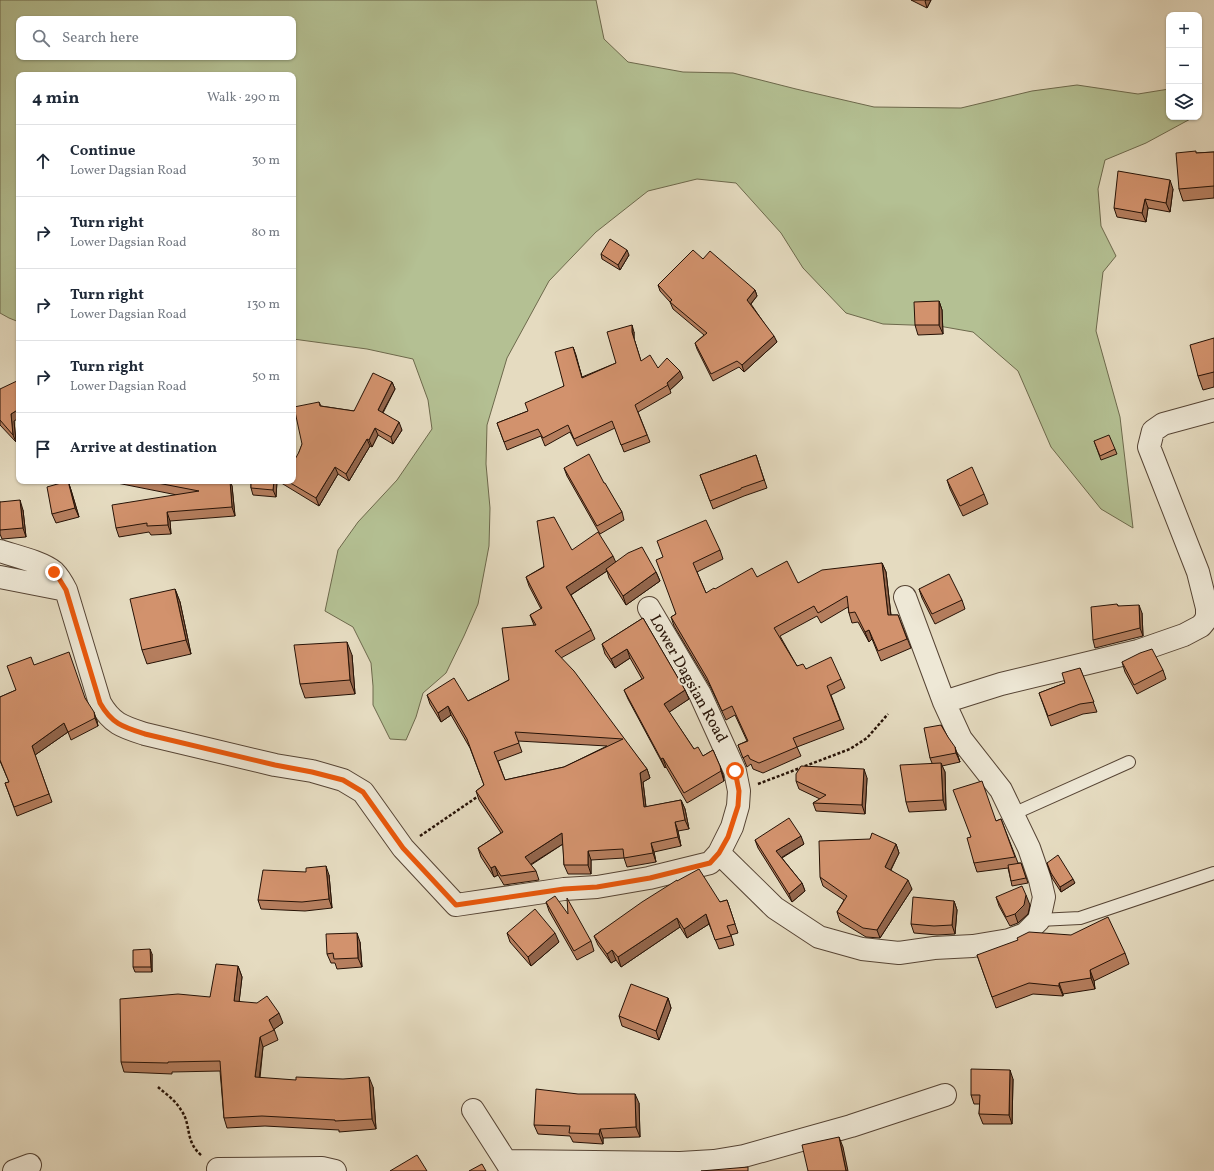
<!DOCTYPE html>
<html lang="en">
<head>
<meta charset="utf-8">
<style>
	body { margin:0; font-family:Vollkorn,serif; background:#f6f6f7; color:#1f2937 }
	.controls { position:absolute; right:12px; top:12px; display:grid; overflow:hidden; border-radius:8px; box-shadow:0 1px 3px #0004 }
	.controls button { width:36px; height:36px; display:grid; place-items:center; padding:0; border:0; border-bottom:1px solid #e0e1e3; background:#fff; color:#1f2937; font:20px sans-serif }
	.stop { position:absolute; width:12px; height:12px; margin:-9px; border:3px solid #ea580c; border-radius:50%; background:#fff }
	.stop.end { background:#ea580c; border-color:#fff; box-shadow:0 1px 4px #0008 }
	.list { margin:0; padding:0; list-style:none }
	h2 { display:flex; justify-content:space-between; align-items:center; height:52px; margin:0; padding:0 16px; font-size:17px }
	h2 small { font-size:13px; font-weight:400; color:#747a83 }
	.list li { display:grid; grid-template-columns:26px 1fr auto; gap:12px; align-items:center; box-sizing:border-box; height:72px; padding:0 16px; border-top:1px solid #e0e1e3 }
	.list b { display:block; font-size:15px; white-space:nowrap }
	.list p { margin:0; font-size:13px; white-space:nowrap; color:#747a83 }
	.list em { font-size:13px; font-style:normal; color:#747a83 }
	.icon { flex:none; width:22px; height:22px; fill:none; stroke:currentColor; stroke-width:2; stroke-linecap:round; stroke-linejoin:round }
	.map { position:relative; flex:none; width:1214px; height:1171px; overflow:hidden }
	.search { position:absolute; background:#fff; box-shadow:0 1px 3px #0004; left:16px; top:16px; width:280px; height:44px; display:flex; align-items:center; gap:10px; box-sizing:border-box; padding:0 14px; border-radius:8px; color:#747a83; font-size:15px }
	.panel { position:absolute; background:#fff; box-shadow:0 1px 3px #0004; left:16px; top:72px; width:280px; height:412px; border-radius:8px }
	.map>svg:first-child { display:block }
	.green { fill:#b4c093; stroke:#6d694c; fill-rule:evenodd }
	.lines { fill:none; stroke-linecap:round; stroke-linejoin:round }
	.service-casing { stroke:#564434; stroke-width:14 }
	.minor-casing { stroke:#564434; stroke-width:24 }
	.path { stroke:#261206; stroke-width:2.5; stroke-dasharray:3 2; stroke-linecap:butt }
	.service { stroke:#eee8d6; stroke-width:12 }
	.minor { stroke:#eee8d6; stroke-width:22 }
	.wall { fill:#b57e5e; stroke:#261206; fill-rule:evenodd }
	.shaded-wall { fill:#93664c; stroke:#261206 }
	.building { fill:#d2926d; stroke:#261206; fill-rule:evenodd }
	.route { stroke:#ea580c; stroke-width:5 }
	.labels { text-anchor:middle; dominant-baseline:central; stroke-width:4; stroke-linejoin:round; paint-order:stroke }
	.street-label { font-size:16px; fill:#261206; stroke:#eee8d6 }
</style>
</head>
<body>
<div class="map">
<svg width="1214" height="1171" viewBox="0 0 1214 1171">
	<rect width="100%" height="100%" fill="#e5dbc0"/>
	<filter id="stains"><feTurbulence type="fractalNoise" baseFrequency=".005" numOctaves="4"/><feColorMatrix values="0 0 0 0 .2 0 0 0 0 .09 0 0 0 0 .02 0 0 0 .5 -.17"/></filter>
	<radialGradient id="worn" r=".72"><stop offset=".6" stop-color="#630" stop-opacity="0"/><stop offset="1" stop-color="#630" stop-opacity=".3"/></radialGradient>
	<path class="green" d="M0,0H596L604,39L628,62L683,72L733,73L796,89L874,107L961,108L1032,91L1077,85L1138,94L1169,89V117H1194L1146,143L1105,160L1098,189L1101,226L1116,256L1103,272L1096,331L1120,417L1133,528L1101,509L1051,447L1018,371L973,332L939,326L883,324L846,313L803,268L781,233L736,183L697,179L648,191L596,232L549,281L507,358L487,425L486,464L490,508L489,546L478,604L464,636L446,673L423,693L416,717L406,740L390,739L373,705V686L371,663L353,627L325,611L338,550L358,522L397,480L432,429L428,400L413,359L367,349L293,339V75H19V322L9,318L0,313ZM19,19H293V57H19Z"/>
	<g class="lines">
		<g class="service-casing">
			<path id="service" d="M1013,814L1129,762
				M1039,920L1080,918L1214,873"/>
		</g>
		<g class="minor-casing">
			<path id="minor" d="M0,551C15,556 42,562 54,572C59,577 63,584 66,590L100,703C112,724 123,727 145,734L275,765L312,771L343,780L363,792L403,848L456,905L564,889L597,887L649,878L710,863L719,853L732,827L738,806L739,791L735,771L700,694L649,608
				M0,577L66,590
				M944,702L1001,684L1138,651L1184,635L1201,626L1205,621L1207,616V608L1198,572L1149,447L1153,431L1163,424L1214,410
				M719,853L775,908L819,937L862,949L899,953L934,948L973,946L1009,940L1025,934L1039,920L1044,897L1040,880L1029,848L1001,790L961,739L944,702L905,597
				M473,1110L512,1171
				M507,1161L680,1163L714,1161L744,1156L851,1126L945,1095
				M218,1169L322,1168L335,1171
				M14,1171L30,1165"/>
		</g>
		<path class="path" d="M758,784L850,749L867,738L888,714
			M420,836L480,795
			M158,1087C166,1094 176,1101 181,1110C192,1125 184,1141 202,1156"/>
		<use href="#service" class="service"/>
		<use href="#minor" class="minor"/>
	</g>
	<path class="wall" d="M911,0H931L927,8Z
		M1214,152V198L1183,201L1179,189L1196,153Z
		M1173,189L1170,212L1148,208L1146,222L1117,217L1114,208Z
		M601,254L629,255L620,270L602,259Z
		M703,259L755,290L757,296L751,304L777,342L744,372L739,367L713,381L697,349L695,343L704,335L673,309L670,302L660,291L658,285Z
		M939,301L942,310L943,334L918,335L915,325Z
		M634,332V339L641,361L683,378L670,390L671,393L638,412L650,442L624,452L615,428L577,446L570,432L545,446L541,436L507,450L497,423L528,411L564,386L573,347L582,377L616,363Z
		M1214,338V387L1203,390L1198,376Z
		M392,382L395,389L383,413L402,430L393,444L378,435L372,447L370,446L349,481L338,474L319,506L278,481H293L299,452L319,402L321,406L354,411Z
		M0,389L14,421L16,442L0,425Z
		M1094,441L1115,449L1117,454L1101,460Z
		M756,455L767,488L744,496L713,509L700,475Z
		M564,468L604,483L622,512L624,520L600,534L567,476Z
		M947,480L984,494L988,504L963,516L950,489Z
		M68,481L71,490L79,517L56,523L52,514Z
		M107,481H230L232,486L235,516L170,521L171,534L151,535L149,532L119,537L116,528L177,495Z
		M251,481H277L276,497L253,495L251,488Z
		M0,502L23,510L26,537L2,539L0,534Z
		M572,550L616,562L656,572L660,581L626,605L609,578L607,571L571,595L591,630L595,639L561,658L647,769L650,778L643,782L646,807L681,800L685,809L689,829L678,831L681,846L654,852L656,862L627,867L624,858L591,860V874H568L564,865L563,844L531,865L536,871L539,880L504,885L498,875L494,877L481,857L478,848L501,833L479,800L476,791L484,785L470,748L451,715L441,722L430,704L427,695L468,701L509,680L534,625L530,615L541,609L529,586L526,577ZM518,741L607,746L564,767L505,780L498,761L522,752Z
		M720,550L723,559L697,572L706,593L757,577L798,583L882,563L886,572L891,615H898L911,648L881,661L872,639L869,642L858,622L852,623L849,613L848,607L821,623L817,616L780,636L797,666L806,669L841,679L845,688L831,695L844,729L797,747L801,756L763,773L753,769L751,764L747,767L738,745L747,741L735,715L726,720L711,688L674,626L671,617L676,614L663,557Z
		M175,589L180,602L191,654L147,664L142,650Z
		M919,589L962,600L965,609L935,624L922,598Z
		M1117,604L1118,606L1142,613L1143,636L1095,648L1093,640Z
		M643,618L685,690L689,699L669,712L694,749L703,756L713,750L723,775L724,781L687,803L666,767L665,768L628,699L624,690L642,679L630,658L615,668L605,654L602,644Z
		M352,655L355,694L305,698L300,684Z
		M1122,662L1163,670L1166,679L1137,694L1125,672Z
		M34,665L85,698L97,721L98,726L71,740L68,732L35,755L52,802L17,816L5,783L9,782L0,761V697L16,690Z
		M1080,668L1097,712L1083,714L1051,726L1039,693L1065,683Z
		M941,725L958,756L960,762L942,766L945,772L946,810L909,812L906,802L932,763L930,758Z
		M867,778L865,814L816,811L813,803L820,799L799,789L796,781Z
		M1001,819L1018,863H1021L1028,883L1012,886L1011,881L1008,868L977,872L974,863L971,837L996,821Z
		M755,840L804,844L782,858L802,883L805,891L792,902L758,848Z
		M896,844L899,853L891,870L912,889L880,938L866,937L840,921L837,912L844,900L823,886L820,877Z
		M1047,863L1075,883L1061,892L1052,878Z
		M329,875L332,908L305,911L261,909L258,900Z
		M677,881L720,902L727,900L738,933L731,935L734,945L719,949L709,924L687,938L680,927L621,967L616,960L611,963L598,945L594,936Z
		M996,897L1030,905L1028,914L1018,923L1010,926L999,906Z
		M954,901L957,910L955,934L937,935L914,933L911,924Z
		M546,902L568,914L591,941L594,951L577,960L549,911Z
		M507,933L559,942L531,966L510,942Z
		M360,942L362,967L337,969L335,963H331L327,954Z
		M1125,953L1129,964L1094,981L1095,989L1063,994V996L1033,994L996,1008L977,955Z
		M152,954V972H135L133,967Z
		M238,966L242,977L239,1002L283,1023L274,1029L278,1040L263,1047L260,1078L373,1087L376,1129L339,1132V1130L265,1126L227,1128L224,1118L220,1071L172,1072V1074L124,1072L121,1062L210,997Z
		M668,998L671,1008L659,1040L622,1026L619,1016Z
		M1013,1079L1012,1124H983L979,1114L980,1104H974L971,1095Z
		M639,1103L640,1137L603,1138V1144L573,1142L570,1136L538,1134L534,1125Z"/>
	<path class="shaded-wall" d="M926,0H931L927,8L925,1Z
		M1170,180L1173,189L1170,212L1166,203Z
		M1145,199L1148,208L1146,222L1142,213Z
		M627,250L629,255L620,270L618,265Z
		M755,290L757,296L749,306L747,300Z
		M939,301L942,310L943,334L939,325Z
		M632,325L634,332V339L643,369L632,332Z
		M774,336L777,342L744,372L742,365Z
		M573,347L576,355L584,385L582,378Z
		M680,371L683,378L670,390L667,383Z
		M392,382L395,389L380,417L378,410Z
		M19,409V418L14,421L16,442L13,435L11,414Z
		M399,422L402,430L393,444L391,437Z
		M375,428L378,435L372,447L369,440Z
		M367,439L370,446L349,481L346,474Z
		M335,467L338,474L319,506L316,498Z
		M68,481L71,490L79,517L75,508Z
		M230,481L232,486L235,516L232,507Z
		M274,481H277L276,497L273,490Z
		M20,500L23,510L26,537L23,528Z
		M167,512L170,521L171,534L168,525Z
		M613,556L617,565L606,569L607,571L569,596L566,587Z
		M882,563L886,572L892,625L888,615Z
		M656,572L660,581L626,605L623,596Z
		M175,589L180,602L191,654L186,640Z
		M1139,605L1142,613L1143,636L1140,628Z
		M869,630L872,639L869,642L865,632Z
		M347,642L352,655L355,694L350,680Z
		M627,649L630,658L615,668L611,659Z
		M685,690L689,699L668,713L664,704Z
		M448,706L451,715L441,722L438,713Z
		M94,712L97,721L98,726L95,718Z
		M64,723L68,732L35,755L32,746Z
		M955,747L960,762L956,753Z
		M663,758L666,767L665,768L661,759Z
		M941,763L945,772L946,810L943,800Z
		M720,766L723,775L724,781L721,771Z
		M647,769L650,778L643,782L647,816L644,807L640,773Z
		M864,769L867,778L865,814L862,805Z
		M681,800L685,809L689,829L685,820Z
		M675,822L678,831L681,846L678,837Z
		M562,833L566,842L528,866L525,857Z
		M801,836L804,844L779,859L776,851Z
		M651,843L654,852L656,862L653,853Z
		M896,844L899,853L888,875L885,867Z
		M588,851L591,860V874L588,865Z
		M326,866L329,875L332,908L329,899Z
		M495,866L498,875L494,877L491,868Z
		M1073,879L1075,883L1061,892L1060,887Z
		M908,880L912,889L880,938L877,930Z
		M802,883L805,891L792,902L789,894Z
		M1026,895L1030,905L1028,914L1018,923L1015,914Z
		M954,901L957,910L955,934L952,925Z
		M706,914L709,924L687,938L684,929Z
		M677,918L680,927L621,967L618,957Z
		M357,933L360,942L362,967L358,958Z
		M555,933L559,942L531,966L528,957Z
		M150,949L152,954V972L151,967Z
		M612,950L616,960L611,963L607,954Z
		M238,966L242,977L238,1011L234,1001Z
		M1090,970L1094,981L1095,989L1091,978Z
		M1059,983L1063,994V996L1059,986Z
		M668,998L671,1008L659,1040L656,1031Z
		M279,1013L283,1023L273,1030L269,1020Z
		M260,1037L263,1047L258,1087L255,1077Z
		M1010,1070L1013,1079L1012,1124L1009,1115Z
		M369,1077L373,1087L376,1129L372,1119Z
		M635,1094L639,1103L640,1137L636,1127Z
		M600,1129L603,1138V1144L599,1134Z
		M839,1137L843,1147L848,1171H846Z"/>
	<path class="building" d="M1196,151V153L1214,152V186L1179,189L1176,153Z
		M1118,171L1170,180L1166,203L1145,199L1142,213L1114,208Z
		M610,239L627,250L618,265L601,254Z
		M693,250L703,259L710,251L755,290L747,300L774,336L742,365L737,361L711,374L695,343L707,333L670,302L672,300L658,285Z
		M939,301V325H915L914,302Z
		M632,325V332L641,361L650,355L658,368L667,358L680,371L667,383L668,385L635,405L647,435L621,445L612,421L574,439L568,425L543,438L538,429L504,442L497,423L528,411L525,403L564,386L555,352L573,347L582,378L616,363L607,332Z
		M1214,338V372L1198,376L1190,345Z
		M373,373L392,382L378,410L399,422L391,437L375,428L369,440L367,439L346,474L335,467L316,498L287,481H293V463L299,452L302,444L294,407L319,402L320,406L354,411Z
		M19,380V409L11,414L13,435L0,420V389Z
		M1109,435L1115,449L1100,456L1094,441Z
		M589,454L604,483H605L622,512L597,526L564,468Z
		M756,455L764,480L741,488V489L710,501L700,475Z
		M972,467L984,494L960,506L947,480Z
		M68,481L75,508L52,514L47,487Z
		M147,481H230L232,507L167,512L168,525L147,526V523L116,528L112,505L199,491Z
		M251,481H274L273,490L251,488Z
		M20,500L23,528L0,530V502Z
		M554,517L572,550L598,532L613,556L566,587L591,630L555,651L574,671L647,769L640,773L644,807L681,800L685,820L675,822L678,837L651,843L653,853L624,858L623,849L588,851V865H564L562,833L525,857L536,871L501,876L495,866L491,868L478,848L503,832L476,791L484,785L467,739L448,706L438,713L427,695L454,678L468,701L509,680L502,628L536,625L530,615L542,608L526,577L544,567L537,521ZM515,732L623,739L564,767L505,780L494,752L519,743Z
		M706,520L720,550L693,563L706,593L714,588L715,589L752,568L757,577L787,561L798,583L822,570L882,563L888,615H898L907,639L878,651L869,630L865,632L855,612L849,613L847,596L818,613L814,606L774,628L797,666L803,664L806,669L831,657L841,679L827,686L840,720L793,738L797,747L759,763L750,759L748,755L743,758L738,745L748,741L732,706L722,711L707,678L671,617L676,614L656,560L663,557L657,541Z
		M642,547L656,572L623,596L606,569L628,553Z
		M949,574L962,600L932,614L919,589Z
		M175,589L186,640L142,650L130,599Z
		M1117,604L1118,606L1139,605L1140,628L1093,640L1091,607Z
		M643,618L685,690L664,704L694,749L698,747L703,756L713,750L720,766L721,771L684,793L663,758L661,759L624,690L644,678L627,649L611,659L602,644Z
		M347,642L350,680L300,684L294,645Z
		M1152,649L1163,670L1134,685L1122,662L1140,653Z
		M69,652L85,698L94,712L95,718L68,732L64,723L32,746L49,794L14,807L5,783L9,782L0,760V697L16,690L7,666L31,657L34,665Z
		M1080,668L1094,702L1080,704L1048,716L1039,693L1065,683L1062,673Z
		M941,725L948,737L955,747L956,753L930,758L924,728Z
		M941,763L943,800L906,802L900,765Z
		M801,766L864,769L862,805L813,803L826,795L796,781V774Z
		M982,781L996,821L1001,819L1015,857L974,863L967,838L971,837L953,790Z
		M789,818L801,836L776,851L802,883L789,894L755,840Z
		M872,833L896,844L885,867L908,880L877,930L863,928L837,912L847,896L820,877L819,841L870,839Z
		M1058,855L1073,879L1060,887L1051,873L1047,863Z
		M1021,863L1026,878L1011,881L1008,865Z
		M326,866L329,899L302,902L258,900L263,870L306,872V868Z
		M699,869L720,902L727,900L735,924L727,926L731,936L715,940L706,914L684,929L677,918L618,957L612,950L607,954L594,936L642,902L677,880V881Z
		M1022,886L1026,895L1024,905L1015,914L1006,917L996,897Z
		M555,896L568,914L567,898L591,941L574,951L546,902Z
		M913,897L954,901L952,925L934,926L911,924Z
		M535,909L555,933L528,957L507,933Z
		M1108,917L1125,953L1090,970L1091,978L1059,983V986L1029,983L992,997L977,955L1018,940L1017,938L1029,932L1071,935Z
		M357,933L358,958L334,959L333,953L327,954L326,934Z
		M150,949L151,967H133V950Z
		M216,964L238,966L234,1001L257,1003L267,996L279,1013L269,1020L274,1030L260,1037L255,1077L296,1080V1077L343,1079L369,1077L372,1119L335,1121V1120L262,1116L224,1118L220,1061L168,1062V1063L121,1062L120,999L178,994L210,997Z
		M631,984L668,998L656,1031L619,1016Z
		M971,1069L1010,1070L1009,1115L979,1114L980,1095H971Z
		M536,1089L578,1094H635L636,1127L600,1129L599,1134L569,1133L570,1126L534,1125Z
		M839,1137L846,1171H808L802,1145Z
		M417,1155L427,1171H390Z
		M482,1164L486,1171H469Z
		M748,1167V1171H701Z"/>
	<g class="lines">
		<path class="route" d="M54,572L58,577L66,590L100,703C112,724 123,727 145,734L275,765L312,772L343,780L363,792L403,848L456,905L564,889L597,887L650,878L710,863L719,853L728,837L738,806L739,791L735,771"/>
	</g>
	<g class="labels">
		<g class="street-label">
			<text transform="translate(688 679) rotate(61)">Lower Dagsian Road</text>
		</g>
	</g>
	<rect width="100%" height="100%" filter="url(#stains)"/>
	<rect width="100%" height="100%" fill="url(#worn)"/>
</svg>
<div class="controls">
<button>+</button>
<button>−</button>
<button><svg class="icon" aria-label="layers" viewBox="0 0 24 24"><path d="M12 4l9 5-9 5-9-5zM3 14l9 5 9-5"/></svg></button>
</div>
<div class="stop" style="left:735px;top:771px"></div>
<div class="stop end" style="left:54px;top:572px"></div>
<div class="search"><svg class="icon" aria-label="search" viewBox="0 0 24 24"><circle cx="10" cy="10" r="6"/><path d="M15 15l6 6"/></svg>Search here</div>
<section class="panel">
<h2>4 min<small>Walk · 290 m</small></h2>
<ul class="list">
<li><svg class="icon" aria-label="ahead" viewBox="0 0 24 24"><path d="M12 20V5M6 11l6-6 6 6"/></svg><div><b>Continue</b><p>Lower Dagsian Road</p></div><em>30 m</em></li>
<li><svg class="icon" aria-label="right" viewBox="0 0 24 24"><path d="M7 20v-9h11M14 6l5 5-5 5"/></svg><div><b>Turn right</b><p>Lower Dagsian Road</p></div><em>80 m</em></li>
<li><svg class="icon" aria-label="right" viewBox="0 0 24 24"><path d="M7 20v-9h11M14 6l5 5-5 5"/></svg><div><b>Turn right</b><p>Lower Dagsian Road</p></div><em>130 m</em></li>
<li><svg class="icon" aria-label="right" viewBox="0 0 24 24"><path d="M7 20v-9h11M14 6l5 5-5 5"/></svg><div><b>Turn right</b><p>Lower Dagsian Road</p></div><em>50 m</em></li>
<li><svg class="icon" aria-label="arrive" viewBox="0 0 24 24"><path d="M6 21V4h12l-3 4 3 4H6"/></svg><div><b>Arrive at destination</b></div></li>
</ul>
</section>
</div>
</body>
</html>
